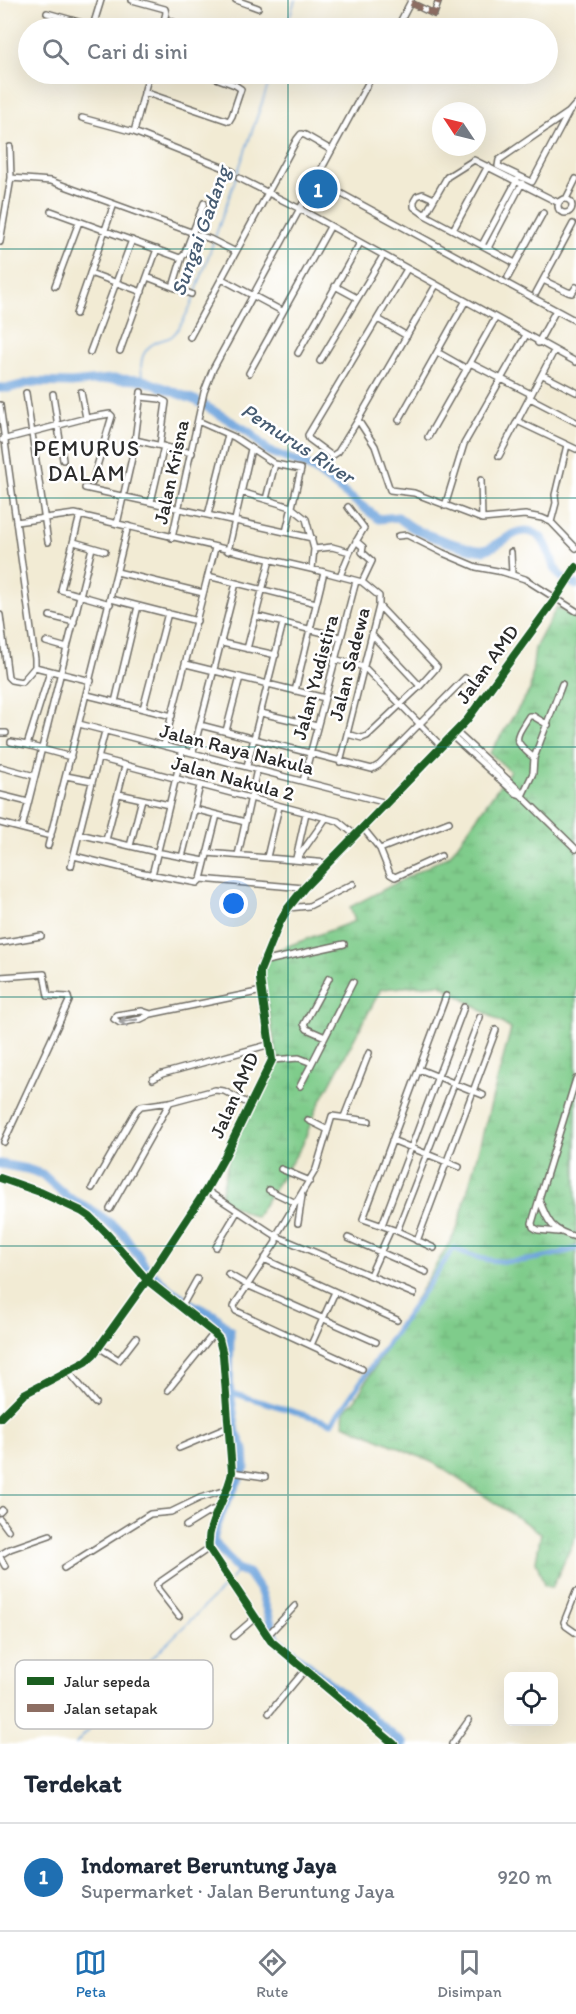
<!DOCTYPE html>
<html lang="id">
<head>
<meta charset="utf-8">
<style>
	body { margin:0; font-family:Itim,sans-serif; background:#f2f2f3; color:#1f2937 }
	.controls { position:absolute; right:18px; bottom:18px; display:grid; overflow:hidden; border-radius:9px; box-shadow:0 6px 24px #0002 }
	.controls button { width:54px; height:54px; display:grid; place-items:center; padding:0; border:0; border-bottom:2px solid #e0e1e3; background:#fff; color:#1f2937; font:30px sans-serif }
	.compass { position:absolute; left:432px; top:102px; width:54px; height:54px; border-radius:50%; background:#fff; box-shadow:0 6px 24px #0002; rotate:305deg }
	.you { position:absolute; left:234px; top:904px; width:21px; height:21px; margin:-15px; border:4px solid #fff; border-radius:50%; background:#1a73e8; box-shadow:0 0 0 9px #1a73e833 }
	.badge { display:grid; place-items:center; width:39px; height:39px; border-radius:50%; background:#1f6fb2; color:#fff; font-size:20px; font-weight:700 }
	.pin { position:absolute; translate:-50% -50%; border:3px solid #fff; box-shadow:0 2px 6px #0006 }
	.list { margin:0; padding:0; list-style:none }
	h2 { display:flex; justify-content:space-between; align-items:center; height:78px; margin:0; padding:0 24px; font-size:26px }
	h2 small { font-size:20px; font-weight:400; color:#747a83 }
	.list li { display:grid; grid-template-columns:39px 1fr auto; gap:18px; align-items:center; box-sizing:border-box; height:108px; padding:0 24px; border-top:2px solid #e0e1e3 }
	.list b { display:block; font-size:22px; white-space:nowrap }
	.list p { margin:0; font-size:20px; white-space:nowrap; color:#747a83 }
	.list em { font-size:20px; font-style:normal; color:#747a83 }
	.icon { flex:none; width:33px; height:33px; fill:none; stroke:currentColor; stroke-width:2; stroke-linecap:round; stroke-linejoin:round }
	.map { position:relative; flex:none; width:576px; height:1744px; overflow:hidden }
	.search { position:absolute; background:#fff; box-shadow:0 6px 24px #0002; left:18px; right:18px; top:18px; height:66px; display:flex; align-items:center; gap:15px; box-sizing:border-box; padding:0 21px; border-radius:33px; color:#747a83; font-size:22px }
	.sheet { height:186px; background:#fff }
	nav { display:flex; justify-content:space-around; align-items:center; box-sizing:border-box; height:84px; border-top:2px solid #e0e1e3; background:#fff; font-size:16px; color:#747a83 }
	nav a { display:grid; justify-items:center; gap:3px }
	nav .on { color:#1f6fb2 }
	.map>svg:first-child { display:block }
	.wetland { fill:url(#wetland-marsh); stroke:#557c5b; stroke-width:1.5 }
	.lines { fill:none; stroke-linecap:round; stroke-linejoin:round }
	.stream { stroke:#70a5dd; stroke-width:1.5 }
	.canal { stroke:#70a5dd; stroke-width:5 }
	.river { stroke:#70a5dd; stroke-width:9 }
	.minor-casing { stroke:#716e66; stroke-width:8 }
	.tertiary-casing { stroke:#716e66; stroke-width:9 }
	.minor { stroke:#fff; stroke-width:5 }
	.tertiary { stroke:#fff; stroke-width:6 }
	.quiet { stroke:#8d6e63; stroke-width:6; stroke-dasharray:12 6; stroke-linecap:butt }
	.cycleway-casing { stroke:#fff; stroke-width:11 }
	.cycleway { stroke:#1b5e20; stroke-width:8 }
	.oneway { stroke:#a0a0a0 }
	.grid { fill:none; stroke:#0f766e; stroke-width:1.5; stroke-opacity:0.55 }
	.labels { text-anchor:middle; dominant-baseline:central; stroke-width:5; stroke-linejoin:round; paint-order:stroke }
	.street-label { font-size:20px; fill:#2b2b2b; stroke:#fff }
	.water-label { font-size:21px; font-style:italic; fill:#475c72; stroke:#fff }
	.quarter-label { font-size:22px; letter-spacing:1.5px; fill:#2b2b2b; stroke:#fff }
	.key { fill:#fff; stroke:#bfbfbf; stroke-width:1.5 }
	.key-label { font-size:16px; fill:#2b2b2b }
</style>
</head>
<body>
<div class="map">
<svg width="576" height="1744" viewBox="0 0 576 1744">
	<defs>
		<pattern id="wetland-marsh" width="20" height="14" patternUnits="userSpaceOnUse" patternTransform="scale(1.5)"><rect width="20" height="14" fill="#7fcc8b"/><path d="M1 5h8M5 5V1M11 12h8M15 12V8" fill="none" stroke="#6eaf78"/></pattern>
	</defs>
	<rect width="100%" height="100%" fill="#fff"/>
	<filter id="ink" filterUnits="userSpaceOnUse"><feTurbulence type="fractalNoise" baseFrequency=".0167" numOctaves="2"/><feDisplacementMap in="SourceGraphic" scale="12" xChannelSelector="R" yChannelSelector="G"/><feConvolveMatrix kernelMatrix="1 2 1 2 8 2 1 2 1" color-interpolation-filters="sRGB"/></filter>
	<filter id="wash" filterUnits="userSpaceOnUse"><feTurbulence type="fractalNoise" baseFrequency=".008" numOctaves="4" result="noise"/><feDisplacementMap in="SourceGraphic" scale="24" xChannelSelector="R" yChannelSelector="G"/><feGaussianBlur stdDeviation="1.35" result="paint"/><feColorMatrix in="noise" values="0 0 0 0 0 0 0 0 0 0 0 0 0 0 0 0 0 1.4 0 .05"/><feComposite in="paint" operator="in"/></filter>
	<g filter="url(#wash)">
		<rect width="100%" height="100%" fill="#f2ebd4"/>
		<path class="wetland" d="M557,607L576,618V1536L552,1588L544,1585L536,1561L541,1533L434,1463L344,1424C342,1413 344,1408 354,1402L457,1230L511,1029L440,984L381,989L316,1110L302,1146L256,1217L220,1200L230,1152L277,1056L261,971L269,953L355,921L350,907L450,855L510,771L490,753L530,690L535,648Z"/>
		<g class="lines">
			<path class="stream" d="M286,28L295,0
				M143,380C139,364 141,348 159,341C163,339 169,339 172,336C181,329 186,314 192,303L272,74
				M231,1579L238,1570
				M76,1744L145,1665L228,1583"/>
			<path class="canal" d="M229,1392L332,1423L454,1248C495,1270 534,1261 576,1249"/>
			<path class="river" d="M0,388H9L33,382L71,383L111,379L143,380L197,401L249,432L268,451L310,467L379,519L398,517C404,522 410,527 417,530C426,535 474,552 483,550C500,548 516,524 534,533C550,540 549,564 560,576C564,580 571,582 576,585
				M0,1164L27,1169L42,1174L67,1197L90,1209L122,1232L146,1267L169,1289L193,1305L214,1315L230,1331L229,1386L236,1433L244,1450L245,1467L223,1509L215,1531L213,1541L238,1570L248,1573L261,1592L276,1639L403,1744"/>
		</g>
	</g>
	<g filter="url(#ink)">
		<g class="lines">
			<g class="minor-casing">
				<path id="minor" d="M132,0L165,9L166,13L162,28
					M236,0L258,8
					M411,3L434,14L439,0
					M47,13L100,28
					M165,19L189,28
					M93,26L101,0
					M397,28L411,1
					M144,92L229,121L232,116L241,89L235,85L205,74
					M569,112L499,160L498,166L532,182L569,112L576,104
					M82,118L134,132L232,171
					M134,132L149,74
					M11,178L51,181L210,239L236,252
					M239,178L300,209L576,362
					M316,180L576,321
					M558 206a7 7 0 1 1 14 0a7 7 0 1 1-14 0Z
					M566,199L576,179
					M51,211L180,258L184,255L204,203
					M425,215L414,207V201L417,196L423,194L434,199
					M453,230L488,166
					M0,242L11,178L10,147
					M482,245L517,180
					M488,248L522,183
					M515,263L425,215L447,177L474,160L559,203
					M407,269L308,435L309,439L332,456L338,452L358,420L436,285
					M90,273L142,292
					M147,277L191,294
					M508,277L543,213
					M222,279L282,311
					M543,280L568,292L572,293L576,287
					M55,286L79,222
					M335,286L357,298
					M173,287L182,257
					M536,293L573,224
					M76,314L114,204
					M378,319L407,336
					M190,337L297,139L301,134L305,135L331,150
					M538,343L556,310
					M120,351L157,249
					M90,352L132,240
					M437,352L467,369
					M298,353L360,243
					M320,361L383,256
					M470,363L531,394
					M249,373L330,227
					M543,375L576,392
					M81,392L86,418
					M26,393L48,542
					M53,394L63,460
					M141,397L160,399L166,402L160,445
					M530,398L576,422
					M0,405L35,659V667L22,682L11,680L8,677L0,615
					M358,420L375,446L390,490L414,493L482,519L525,515L542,518L551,522L576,548
					M399,420L465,302
					M198,421L234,437L275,464L301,469L286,532
					M517,421L576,449
					M428,437L495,319
					M2,440L86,418L110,414L112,416L92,483
					M135,440L192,453
					M499,456L554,351
					M481,480L482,519
					M85,488L312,538
					M241,492L291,507L306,519L314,549L312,569
					M266,499L275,464
					M151,502L164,446
					M445,506L464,444L526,335
					M80,515L61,590L110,604
					M208,515L228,435
					M16,522L75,514L324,572L362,582L379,596V606L340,762
					M551,522L556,503L555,495L567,445
					M117,524L134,449L141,392
					M398,536L407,535L443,553L476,567L503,572L525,579L576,611
					M172,538L204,392L213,369L373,74
					M356,541L363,547L362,552L372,561L362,582
					M74,542L105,551
					M314,549L332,547L350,552
					M228,551L251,449
					M511,552L512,574
					M117,572L203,593
					M208,576L316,603
					M340,576L350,552L364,528L348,507
					M111,599L197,621
					M50,616L74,622
					M256,616L340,637
					M372,635L420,686
					M46,642L67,648
					M222,643L276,655
					M247,649L270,560
					M334,659L364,667L442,747
					M186,664L325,698
					M35,667L91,681
					M295,691L324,572
					M87,695L172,716
					M115,702L138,606
					M143,709L168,613
					M261,713L317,726
					M79,724L387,803
					M200,725L372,769L379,765L465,678
					M226,731L240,677
					M456,732L519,790L521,795L576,849
					M0,733H6
					M347,734L362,738L367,736L420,686L437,667L379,606
					M452,736L515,793L521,795
					M11,742L27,745L71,757
					M27,745L50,672
					M164,745L215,548
					M193,752L236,583
					M98,758L338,821L355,835
					M534,758C512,739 514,740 529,716H533L548,725
					M247,766L283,623
					M1,767L35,776
					M66,776L92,781
					M303,781L356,581
					M119,794L169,805
					M0,795L28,802
					M522,796L533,773L534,758L562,684
					M194,809L245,822
					M0,823L51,836
					M22,828L92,548
					M363,828L380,849L390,874L395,877L441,856
					M79,834L156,852L205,861
					M106,840L125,766
					M48,846L128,526
					M130,846L142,799
					M380,849L449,822
					M207,853L329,863
					M238,855L257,769
					M74,856L139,872L197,883L201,879
					M182,857L200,786
					M267,857L279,807
					M296,858L306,813
					M297,859L326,818
					M71,866L105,731
					M152,875L183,749
					M201,879L304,888
					M201,879L217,815
					M288,908L309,906L353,884
					M0,943L41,936
					M262,962L344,944
					M0,977L44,974L48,996L68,997L69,1001L4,1142
					M446,996L363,1219L397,1231L480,1017
					M151,1014L142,1011L116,1015L114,1019L120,1023L141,1019L151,1014L262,991
					M325,1037L307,1029L304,1024L329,978
					M272,1060L299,1058L312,1063L353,982
					M419,1069L483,1095
					M153,1079L162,1074L271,1044
					M576,1079L539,1199C548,1223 552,1231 576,1237
					M300,1086L312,1063
					M344,1117L369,1053
					M308,1120L328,1130
					M369,1121L332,1116L316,1169L276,1236L414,1294
					M392,1140L459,1167
					M281,1169L310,1181
					M0,1178L40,1192L81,1211L90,1217L108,1235L147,1280L214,1333L219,1339L223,1355L232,1472C228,1498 206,1521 209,1548L271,1641L394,1744
					M92,1188L136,1111L141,1106L170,1102L215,1090L224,1091L251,1105
					M206,1190L276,1236V1242L235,1304L234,1307L236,1311L362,1369
					M269,1190L296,1203
					M539,1199L532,1223L533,1227L538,1230L558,1232
					M110,1209L170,1102
					M298,1223L302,1196
					M382,1225L464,1007
					M397,1231L434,1248
					M348,1238L426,1272
					M417,1241L496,1030
					M216,1247L237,1212
					M264,1259L397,1320
					M228,1274L247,1285L376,1342
					M370,1275L391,1229
					M182,1306L197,1279
					M311,1345L335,1292
					M100,1348L119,1360L136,1338
					M68,1371L95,1403
					M168,1390L214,1333
					M179,1448L229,1427
					M232,1472L265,1477
					M0,1512L2,1510
					M0,1519L8,1530
					M186,1526L212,1510L219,1509
					M0,1555L10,1549L50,1535
					M0,1557L5,1566
					M64,1568L150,1514L171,1512L200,1498L227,1490
					M576,1592L564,1622L566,1626L576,1633
					M179,1616L158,1589L157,1584L209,1548
					M234,1636L256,1617
					M267,1636L295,1606
					M269,1713L305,1670
					M452,1744L469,1720"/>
			</g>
			<g class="tertiary-casing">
				<path id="tertiary" d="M0,1418L24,1394L85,1362L94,1354L147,1280L206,1190L225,1156L272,1060L260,979V971L279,924L288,908L304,888L467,720L556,598L576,567"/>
			</g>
			<use href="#minor" class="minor"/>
			<use href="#tertiary" class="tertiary"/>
			<path class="quiet" d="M411,3L434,14L439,0"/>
			<g class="cycleway-casing">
				<path id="cycleway" d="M0,1178L40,1192L81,1211L90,1217L108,1235L147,1280L214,1333L219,1339L223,1355L232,1472C228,1498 206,1521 209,1548L271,1641L394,1744
					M0,1418L24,1394L85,1362L94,1354L147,1280L206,1190L225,1156L272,1060L260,979V971L279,924L288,908L304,888L467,720L556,598L576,567"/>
			</g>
			<use href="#cycleway" class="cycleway"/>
		</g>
		<defs><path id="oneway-shaft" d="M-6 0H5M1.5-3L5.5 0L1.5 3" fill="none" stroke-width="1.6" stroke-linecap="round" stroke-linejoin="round" transform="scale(1.5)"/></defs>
		<use class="oneway" href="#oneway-shaft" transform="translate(128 1021) rotate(171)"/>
	</g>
	<path class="grid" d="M288,0V28M288,74V1744M0,249H576M0,498H576M0,747H576M0,997H576M0,1246H576M0,1495H576"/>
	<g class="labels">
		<g class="street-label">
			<text transform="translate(171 472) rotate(-78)">Jalan Krisna</text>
			<text transform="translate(349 664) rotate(-76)">Jalan Sadewa</text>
			<text transform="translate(487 664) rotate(-54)">Jalan AMD</text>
			<text transform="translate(315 677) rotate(-75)">Jalan Yudistira</text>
			<text transform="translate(237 749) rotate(14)">Jalan Raya Nakula</text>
			<text transform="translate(233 778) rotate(15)">Jalan Nakula 2</text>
			<text transform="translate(234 1095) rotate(-66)">Jalan AMD</text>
		</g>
		<g class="water-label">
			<text transform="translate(200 231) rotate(-70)">Sungai Gadang</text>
			<text transform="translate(298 443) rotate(33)">Pemurus River</text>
		</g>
		<g class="quarter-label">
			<text x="87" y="448">PEMURUS<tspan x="87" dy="25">DALAM</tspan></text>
		</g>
	</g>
	<rect x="15" y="1660" width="198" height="69" rx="9" class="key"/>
	<rect x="27" y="1677" width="27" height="8" fill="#1b5e20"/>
	<rect x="27" y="1704" width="27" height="8" fill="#8d6e63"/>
	<g class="key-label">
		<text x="64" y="1687">Jalur sepeda</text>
		<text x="64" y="1714">Jalan setapak</text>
	</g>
</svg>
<div class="controls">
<button><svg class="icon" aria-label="locate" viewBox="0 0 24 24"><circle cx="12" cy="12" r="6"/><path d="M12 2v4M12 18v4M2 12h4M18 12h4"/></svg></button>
</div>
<svg class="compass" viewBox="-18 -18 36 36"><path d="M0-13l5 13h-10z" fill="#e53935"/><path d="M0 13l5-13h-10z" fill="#747a83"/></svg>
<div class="you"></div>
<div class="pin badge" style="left:318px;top:189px">1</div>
<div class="search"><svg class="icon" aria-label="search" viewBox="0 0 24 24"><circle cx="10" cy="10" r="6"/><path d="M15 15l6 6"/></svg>Cari di sini</div>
</div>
<section class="sheet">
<h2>Terdekat<small></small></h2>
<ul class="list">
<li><span class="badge">1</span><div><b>Indomaret Beruntung Jaya</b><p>Supermarket · Jalan Beruntung Jaya</p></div><em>920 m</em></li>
</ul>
</section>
<nav>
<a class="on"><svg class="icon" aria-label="map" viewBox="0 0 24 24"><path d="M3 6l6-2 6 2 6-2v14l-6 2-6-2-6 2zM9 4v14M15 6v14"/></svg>Peta</a>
<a><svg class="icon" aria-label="directions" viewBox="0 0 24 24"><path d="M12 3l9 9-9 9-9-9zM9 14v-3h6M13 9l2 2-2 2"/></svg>Rute</a>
<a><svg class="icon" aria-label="saved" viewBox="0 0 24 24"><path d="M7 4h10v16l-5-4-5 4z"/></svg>Disimpan</a>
</nav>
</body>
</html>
